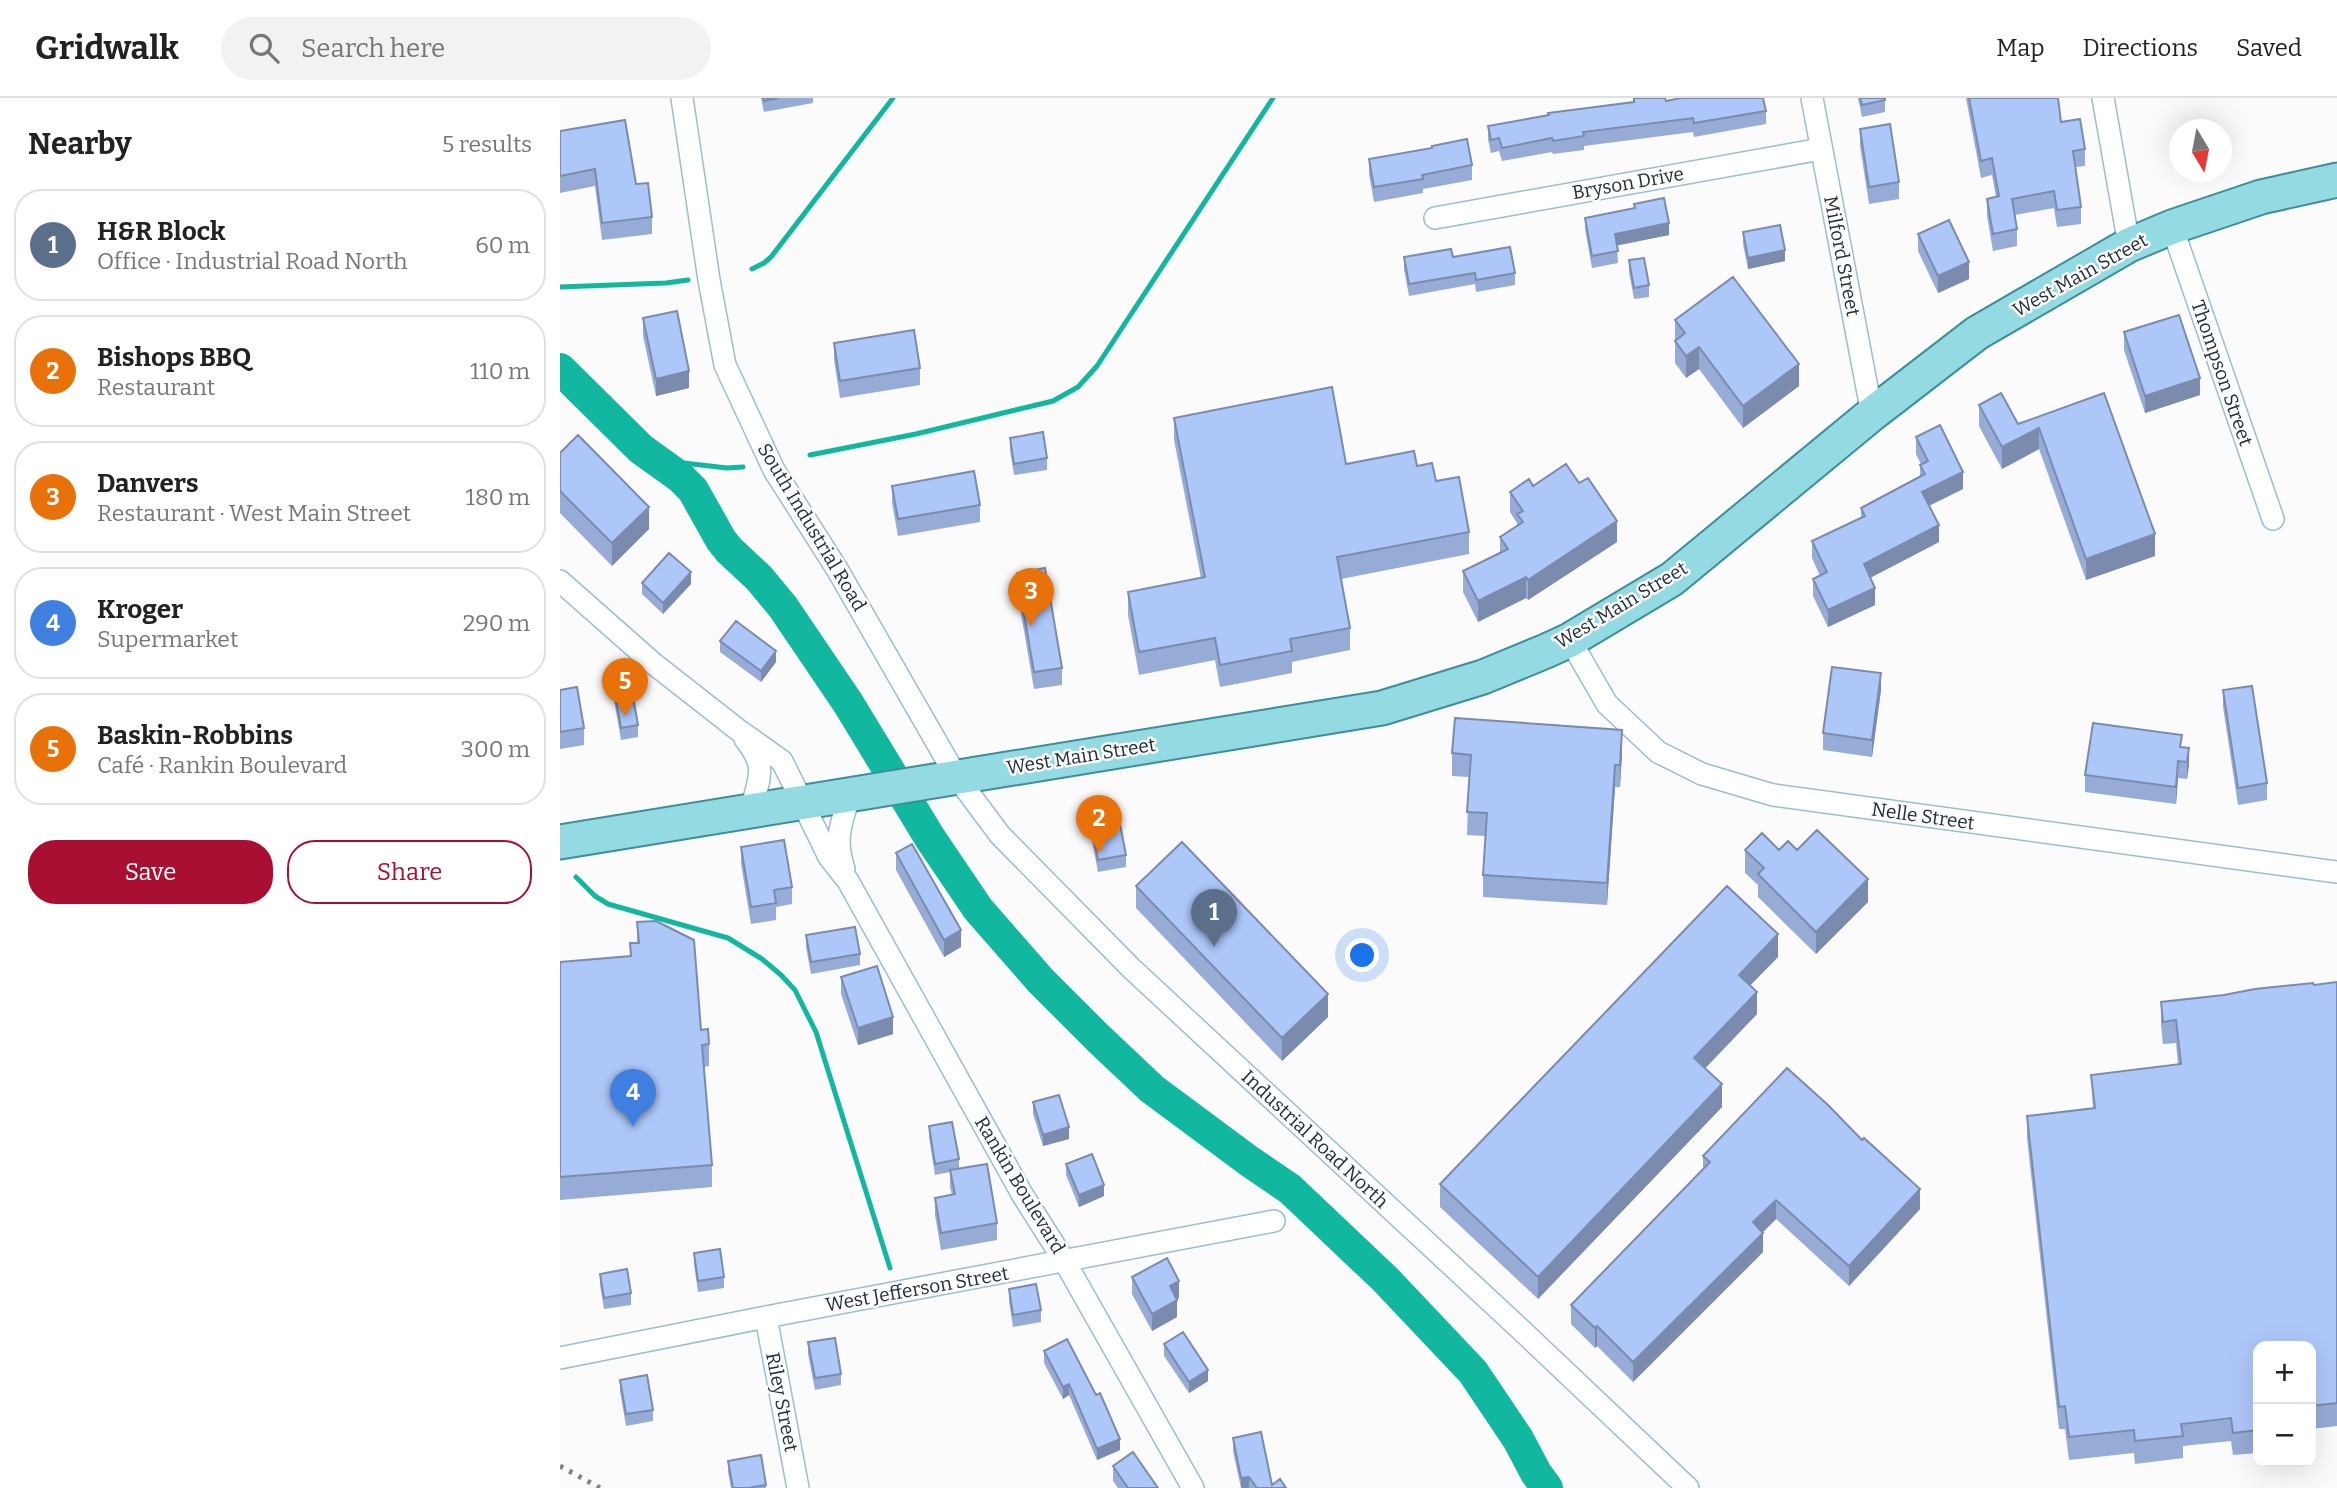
<!DOCTYPE html>
<html lang="en">
<head>
<meta charset="utf-8">
<style>
	body { margin:0; font-family:Bitter,serif; background:#f2f2f2; color:#222 }
	.controls { position:absolute; right:21px; bottom:21px; display:grid; overflow:hidden; border-radius:14px; box-shadow:0 7px 28px #0002 }
	.controls button { width:63px; height:63px; display:grid; place-items:center; padding:0; border:0; border-bottom:2px solid #e0e0e0; background:#fff; color:#222; font:35px sans-serif }
	.compass { position:absolute; left:1609px; top:21px; width:63px; height:63px; border-radius:50%; background:#fff; box-shadow:0 7px 28px #0002; rotate:170deg }
	.you { position:absolute; left:803px; top:858px; width:24px; height:24px; margin:-18px; border:5px solid #fff; border-radius:50%; background:#1a73e8; box-shadow:0 0 0 10px #1a73e833 }
	.badge { display:grid; place-items:center; width:46px; height:46px; border-radius:50%; background:#a80f32; color:#fff; font-size:23px; font-weight:700 }
	.pin { position:absolute; translate:-50% -58px; filter:drop-shadow(0 2px 4px #0008) }
	.pin::after { content:''; position:absolute; top:37px; width:24px; height:21px; background:inherit; clip-path:polygon(0 0,100% 0,50% 100%) }
	.list { margin:0; padding:0; list-style:none }
	h2 { display:flex; justify-content:space-between; align-items:center; height:91px; margin:0; padding:0 28px; font-size:30px }
	h2 small { font-size:23px; font-weight:400; color:#767676 }
	.list li { display:grid; grid-template-columns:46px 1fr auto; gap:21px; align-items:center; box-sizing:border-box; height:112px; margin:0 14px 14px; padding:0 14px; border:2px solid #e0e0e0; border-radius:28px }
	.list b { display:block; font-size:26px; white-space:nowrap }
	.list p { margin:0; font-size:23px; white-space:nowrap; color:#767676 }
	.list em { font-size:23px; font-style:normal; color:#767676 }
	.actions { display:flex; gap:14px; padding:21px 28px }
	.actions a { flex:1; padding:16px 0; border:2px solid #a80f32; border-radius:28px; text-align:center; font-size:24px; color:#a80f32 }
	.actions .main { background:#a80f32; color:#fff }
	.icon { flex:none; width:38px; height:38px; fill:none; stroke:currentColor; stroke-width:2; stroke-linecap:round; stroke-linejoin:round }
	.map { position:relative; flex:none; width:1777px; height:1390px; overflow:hidden }
	header { display:flex; align-items:center; gap:42px; box-sizing:border-box; height:98px; padding:0 35px; background:#fff; border-bottom:2px solid #e0e0e0 }
	header strong { font-size:33px }
	nav { display:flex; gap:38px; margin-inline-start:auto; font-size:24px }
	.search { width:490px; height:63px; background:#f2f2f2; display:flex; align-items:center; gap:18px; box-sizing:border-box; padding:0 24px; border-radius:38px; color:#767676; font-size:26px }
	main { display:flex }
	aside { flex:1; background:#fff }
	.map>svg:first-child { display:block }
	.lines { fill:none; stroke-linecap:round; stroke-linejoin:round }
	.stream { stroke:#12b79f; stroke-width:5 }
	.river { stroke:#12b79f; stroke-width:32 }
	.minor-casing { stroke:#9bbdd2; stroke-width:24 }
	.primary-casing { stroke:#3c8e9a; stroke-width:37 }
	.minor { stroke:#fff; stroke-width:21 }
	.primary { stroke:#93dae3; stroke-width:33 }
	.rail { stroke:#7f868b; stroke-width:5; stroke-dasharray:3.5 7; stroke-linecap:butt }
	.wall { fill:#96abd6 }
	.shaded-wall { fill:#7a8bae }
	.building { fill:#aec7f9; stroke:#7a8bae; stroke-width:2 }
	.labels { text-anchor:middle; dominant-baseline:central; stroke-width:5; stroke-linejoin:round; paint-order:stroke }
	.street-label { font-size:19px; fill:#212e37; stroke:#fbfbfb }
</style>
</head>
<body>
<header>
<strong>Gridwalk</strong>
<div class="search"><svg class="icon" aria-label="search" viewBox="0 0 24 24"><circle cx="10" cy="10" r="6"/><path d="M15 15l6 6"/></svg>Search here</div>
<nav><a>Map</a><a>Directions</a><a>Saved</a></nav>
</header>
<main>
<aside>
<h2>Nearby<small>5 results</small></h2>
<ul class="list">
<li><span class="badge" style="background:#5c6f8a">1</span><div><b>H&amp;R Block</b><p>Office · Industrial Road North</p></div><em>60 m</em></li>
<li><span class="badge" style="background:#e8710a">2</span><div><b>Bishops BBQ</b><p>Restaurant</p></div><em>110 m</em></li>
<li><span class="badge" style="background:#e8710a">3</span><div><b>Danvers</b><p>Restaurant · West Main Street</p></div><em>180 m</em></li>
<li><span class="badge" style="background:#3f7fe0">4</span><div><b>Kroger</b><p>Supermarket</p></div><em>290 m</em></li>
<li><span class="badge" style="background:#e8710a">5</span><div><b>Baskin-Robbins</b><p>Café · Rankin Boulevard</p></div><em>300 m</em></li>
</ul>
<div class="actions"><a class="main">Save</a><a>Share</a></div>
</aside>
<div class="map">
<svg width="1777" height="1390" viewBox="0 0 1777 1390">
	<rect width="100%" height="100%" fill="#fbfbfb"/>
	<g class="lines">
		<path class="stream" d="M192,171L204,165L211,159L333,0
			M0,189L106,185L128,182
			M250,357L356,336L493,303L518,289L537,268L713,0
			M98,362L167,370L183,369
			M16,779L35,798L48,806L168,840L202,861L221,877L235,892L256,934L330,1170"/>
		<path class="river" d="M0,271L81,351L120,379L133,392L161,442L169,452L199,480L223,509L288,605L370,740L418,811L481,883L538,940L592,991L689,1063L730,1091L825,1181L913,1274L958,1341L976,1375L987,1390"/>
		<g class="minor-casing">
			<path id="minor" d="M122,0L149,182L165,267L214,372L277,471L396,678L440,737L571,870L958,1229L1128,1390
				M1252,0L1312,316
				M1543,0L1569,147
				M875,120L1261,51
				M1612,129L1713,421
				M0,483L94,566L177,631L222,663L269,759L288,783L462,1096L505,1164L633,1390
				M1010,542L1047,606L1098,654L1142,676L1213,697L1777,774
				M185,641C208,670 199,679 191,712
				M284,771C274,740 281,726 290,696
				M206,1219L238,1390
				M0,1260L206,1219L714,1123"/>
		</g>
		<g class="primary-casing">
			<path id="primary" d="M0,744L822,610L923,579L986,553L1010,542L1112,481L1312,316L1417,235L1569,147L1612,129L1701,99L1777,82"/>
		</g>
		<use href="#minor" class="minor"/>
		<use href="#primary" class="primary"/>
		<path class="rail" d="M0,1368L40,1390"/>
	</g>
	<path class="wall" d="M201,0H253V5L204,14Z
		M1298,0H1325V14L1302,19Z
		M1406,0H1498L1501,24L1525,51V68L1516,69L1521,109V126L1497,129L1494,110L1455,117L1457,131V148L1433,153L1427,118V101L1436,99L1432,77L1421,80Z
		M1106,3L1206,13V26L1134,39L1133,34L1024,48V52L993,56L992,54L942,63L939,53L931,55L928,42V28Z
		M1300,31L1339,84V101L1309,106L1300,48Z
		M0,33L76,86L92,119V136L42,142L35,88L0,95Z
		M809,61L912,67V82L863,91V95L814,104L809,76Z
		M1074,106L1109,137L1057,147L1058,165L1032,170L1025,131V120L1074,110Z
		M1183,134L1225,163L1188,171L1183,146Z
		M1358,136L1409,181L1378,195L1358,153Z
		M844,159H893L955,175V187L916,194L915,186L849,198L844,171Z
		M1069,162L1089,187V199L1074,201L1069,174Z
		M83,220L129,290L96,298L83,238Z
		M1115,222L1239,288L1183,330L1139,271L1126,280L1115,265Z
		M1564,234L1640,297L1585,315L1564,252Z
		M274,245L360,270V287L280,300L274,262Z
		M1544,295L1595,458L1526,482L1479,351L1442,371L1419,328V307L1458,326Z
		M614,320L786,366L857,368L876,383L909,434V456L781,481L790,530V552L732,564V575L660,589L655,562L579,577L568,517V494L641,480L614,342Z
		M1356,339L1403,391L1369,408L1379,444L1310,480L1315,507L1268,529L1253,498V481L1260,478L1252,460V443L1301,420V410L1360,379V367L1361,366L1356,356Z
		M450,340L487,360V372L454,377L450,352Z
		M0,355L89,431L52,468L0,415Z
		M332,388L420,407V424L338,438L332,405Z
		M973,388L1057,444L968,502L966,500L918,524L903,494V473L940,455V439L957,427V425L950,414V394Z
		M457,475L502,570V587L474,591L457,492Z
		M82,485L131,486L103,516L82,496Z
		M160,543L216,564L201,584L160,554Z
		M53,585L78,627V639L61,642L53,596Z
		M0,592L24,630V647L0,651Z
		M1321,592L1312,659L1263,652V635Z
		M1663,592L1707,685V702L1678,707L1663,609Z
		M1622,649L1629,667L1627,681L1618,680L1616,706L1525,694V677Z
		M892,655H1062L1060,689H1055L1047,807L923,799V777L926,738L907,737L909,679L892,678Z
		M531,726L566,757V769L538,774L531,737Z
		M181,749L232,789V806L216,809V822L191,826L181,766Z
		M1185,752H1237L1308,804L1256,856L1198,799V787L1185,775Z
		M336,755L401,849L384,859L336,772Z
		M576,788L768,919L722,963L576,810Z
		M77,824L149,946V968L144,969L152,1067V1089L0,1102V864L70,858V845H77Z
		M246,837L300,856V867L251,876L246,849Z
		M1218,859L1190,887L1197,916L1145,970L1162,1009L978,1201L880,1109V1086Z
		M281,879L333,936L298,947L281,896Z
		M1777,884V1328L1751,1331V1248H1698V1355L1673,1357L1671,1343L1623,1348V1360L1575,1366L1574,1355L1509,1362L1505,1331H1499L1467,1040V1018L1533,1010L1531,977L1618,966L1616,945L1603,946L1601,927V904Z
		M473,1004L509,1041L483,1048L473,1016Z
		M369,1028L399,1061V1071L437,1125V1142L381,1152L375,1117V1100L392,1097L390,1089V1074L375,1077L369,1039Z
		M1143,1058L1360,1111L1289,1188L1216,1121L1203,1134V1154L1073,1284L1037,1248L1035,1250L1011,1226V1207L1143,1071Z
		M506,1066L544,1098L519,1109L506,1077Z
		M134,1155L164,1179V1190L138,1194L134,1166Z
		M40,1176L71,1195V1207L44,1211L40,1187Z
		M572,1179L619,1200L617,1201V1219L592,1233L572,1196Z
		M449,1191L481,1212V1224L453,1229L449,1203Z
		M248,1244L281,1276V1287L255,1292L248,1256Z
		M604,1246L648,1283L629,1295L604,1258Z
		M484,1253L536,1297L560,1352L537,1362L509,1297L503,1301L484,1265Z
		M60,1282L93,1312V1323L66,1328L60,1293Z
		M673,1340L712,1387L726,1390H681L673,1353Z
		M168,1363L206,1387V1390H171L168,1374Z
		M553,1368L598,1390H558L553,1383Z"/>
	<path class="shaded-wall" d="M1109,125V137L1055,148V136Z
		M1225,152V163L1188,171V160Z
		M1409,164V181L1378,195V178Z
		M1139,249V271L1126,280V258Z
		M1239,266V288L1183,330V308Z
		M129,273V290L96,298V281Z
		M1640,280V297L1585,315V298Z
		M1479,330V351L1442,371V349Z
		M1403,374V391L1362,411V394Z
		M89,409V431L52,468V445Z
		M1057,423V444L968,502V482Z
		M1379,427V444L1304,483V466Z
		M1595,436V458L1526,482V461Z
		M131,474V486L103,516V505Z
		M966,479V500L918,524V503Z
		M1315,490V507L1268,529V512Z
		M216,553V564L201,584V573Z
		M1321,575V592L1312,659V642Z
		M1062,632V655L1060,689V667Z
		M1629,650V667L1627,681V664Z
		M1618,663V680L1616,706V689Z
		M1055,667V689L1047,807V785Z
		M1308,781V804L1256,856V834Z
		M401,832V849L384,859V842Z
		M1218,836V859L1179,899V877Z
		M1197,894V916L1134,982V960Z
		M768,896V919L722,963V940Z
		M333,919V936L298,947V930Z
		M1162,986V1009L978,1201V1179Z
		M509,1029V1041L483,1048V1037Z
		M544,1087V1098L519,1109V1097Z
		M1360,1091V1111L1289,1188V1168Z
		M1216,1102V1121L1193,1144V1124Z
		M1203,1135V1154L1073,1284V1264Z
		M619,1183V1200L610,1205V1188Z
		M617,1202V1219L592,1233V1216Z
		M1037,1228V1248L1035,1250V1230Z
		M648,1272V1283L629,1295V1284Z
		M509,1286V1297L503,1301V1289Z
		M560,1341V1352L537,1362V1351Z
		M689,1379V1390H681V1380Z"/>
	<path class="building" d="M203,0H218L204,3Z
		M1074,0H1105L1106,3L1121,0H1203L1206,13L1134,25L1133,20L1023,34L1024,38L993,43L992,40L942,50L939,40L931,42L928,28L989,17L988,15L1074,4Z
		M1300,0H1325V2L1302,7Z
		M1409,0H1498L1501,24L1520,21L1525,51L1513,53L1521,109L1497,112L1494,93L1452,101L1457,131L1433,136L1427,101L1439,98L1432,60L1421,63Z
		M65,22L76,86L88,85L92,119L42,125L35,71L0,78V33Z
		M1330,26L1339,84L1309,89L1300,31Z
		M907,41L912,67L862,77L863,81L814,89L809,61L872,50V48Z
		M1104,100L1109,125L1055,136L1058,153L1032,158L1025,120L1075,110L1074,106Z
		M1389,122L1409,164L1378,178L1358,136Z
		M1220,127L1225,152L1188,160L1183,134Z
		M950,149L955,175L916,182L915,175L849,186L844,159L891,151L893,159Z
		M1084,160L1089,187L1074,190L1069,162Z
		M1173,179L1239,266L1183,308L1139,249L1126,258L1115,243L1125,235L1115,222Z
		M117,213L129,273L96,281L83,220Z
		M1619,217L1640,280L1585,298L1564,234Z
		M354,232L360,270L280,283L274,245Z
		M772,289L786,366L854,353L857,368L872,365L876,383L899,379L909,434L777,459L790,530L730,541L732,553L660,567L655,540L579,554L568,494L645,479L614,320Z
		M1441,295L1458,326L1544,295L1595,436L1526,461L1479,330L1442,349L1419,307Z
		M1380,327L1403,374L1362,394L1379,427L1304,466L1315,490L1268,512L1253,481L1267,474L1252,443L1305,418L1301,410L1365,376L1360,367L1368,363L1356,339Z
		M483,334L487,360L454,366L450,340Z
		M18,337L89,409L52,445L0,393V355Z
		M1006,366L1019,385L1028,380L1057,423L968,482L966,479L918,503L903,473L948,451L940,439L963,424L957,416L963,413L950,394L969,381L973,388Z
		M414,373L420,407L338,421L332,388Z
		M109,455L131,474L103,505L82,485Z
		M485,470L502,570L474,574L457,475Z
		M176,523L216,553L201,573L160,543Z
		M1272,569L1321,575L1312,642L1263,635Z
		M70,582L78,627L61,630L53,585Z
		M1692,588L1707,685L1678,690L1663,592Z
		M17,589L24,630L0,634V592Z
		M895,620L1062,632L1060,667H1055L1047,785L923,777L927,715L907,714L911,657L892,655Z
		M1533,625L1622,637L1620,649L1629,650L1627,664L1618,663L1616,689L1525,677Z
		M559,721L566,757L538,762L531,726Z
		M1257,732L1308,781L1256,834L1198,776L1204,770L1185,752L1202,735L1219,752L1228,743L1237,752Z
		M224,742L232,789L214,792L216,805L191,809L181,749Z
		M622,744L768,896L722,940L576,788Z
		M352,746L401,832L384,842L336,755Z
		M1167,788L1218,836L1179,877L1197,894L1134,960L1162,986L978,1179L880,1086Z
		M96,823L134,842L141,932L148,931L149,946L142,947L152,1067L0,1079V864L71,858L70,845H79L77,824Z
		M295,829L300,856L251,864L246,837Z
		M317,868L333,919L298,930L281,879Z
		M1777,884V1305L1751,1308V1248H1698V1332L1673,1335L1671,1320L1621,1326L1623,1338L1575,1343L1574,1332L1509,1339L1505,1308L1499,1309L1467,1018L1535,1010L1531,977L1621,966L1616,922L1603,924L1601,904L1664,897L1695,891L1753,885L1754,887Z
		M1227,970L1268,1007L1302,1042L1304,1040L1360,1091L1289,1168L1216,1102L1193,1124L1203,1135L1073,1264L1037,1228L1035,1230L1011,1207L1150,1064L1143,1058Z
		M499,997L509,1029L483,1037L473,1004Z
		M392,1024L399,1061L375,1066L369,1028Z
		M532,1056L544,1087L519,1097L506,1066Z
		M427,1066L437,1125L381,1135L375,1100L395,1096L390,1072Z
		M160,1151L164,1179L138,1183L134,1155Z
		M607,1160L619,1183L610,1188L617,1202L592,1216L572,1179Z
		M67,1171L71,1195L44,1200L40,1176Z
		M476,1186L481,1212L453,1217L449,1191Z
		M623,1234L648,1272L629,1284L604,1246Z
		M275,1240L281,1276L255,1280L248,1244Z
		M507,1241L536,1297L540,1295L560,1341L537,1351L509,1286L503,1289L484,1253Z
		M87,1277L93,1312L66,1316L60,1282Z
		M701,1334L712,1387L720,1381L726,1390H697L689,1379L681,1380L673,1340Z
		M573,1354L598,1390H568L553,1368Z
		M201,1357L206,1387L188,1390H173L168,1363Z"/>
	<g class="labels">
		<g class="street-label">
			<text transform="translate(1068 85) rotate(-10)">Bryson Drive</text>
			<text transform="translate(1282 158) rotate(79)">Milford Street</text>
			<text transform="translate(1520 177) rotate(-29)">West Main Street</text>
			<text transform="translate(1662 275) rotate(71)">Thompson Street</text>
			<text transform="translate(252 429) rotate(59)">South Industrial Road</text>
			<text transform="translate(1061 507) rotate(-31)">West Main Street</text>
			<text transform="translate(521 658) rotate(-9)">West Main Street</text>
			<text transform="translate(1363 718) rotate(8)">Nelle Street</text>
			<text transform="translate(755 1041) rotate(43)">Industrial Road North</text>
			<text transform="translate(460 1087) rotate(59)">Rankin Boulevard</text>
			<text transform="translate(357 1191) rotate(-10)">West Jefferson Street</text>
			<text transform="translate(222 1304) rotate(79)">Riley Street</text>
		</g>
	</g>
</svg>
<div class="controls">
<button>+</button>
<button>−</button>
</div>
<svg class="compass" viewBox="-18 -18 36 36"><path d="M0-13l5 13h-10z" fill="#e53935"/><path d="M0 13l5-13h-10z" fill="#767676"/></svg>
<div class="you"></div>
<div class="pin badge" style="left:654px;top:849px;background:#5c6f8a">1</div>
<div class="pin badge" style="left:539px;top:755px;background:#e8710a">2</div>
<div class="pin badge" style="left:471px;top:528px;background:#e8710a">3</div>
<div class="pin badge" style="left:73px;top:1029px;background:#3f7fe0">4</div>
<div class="pin badge" style="left:65px;top:618px;background:#e8710a">5</div>
</div>
</main>
</body>
</html>
